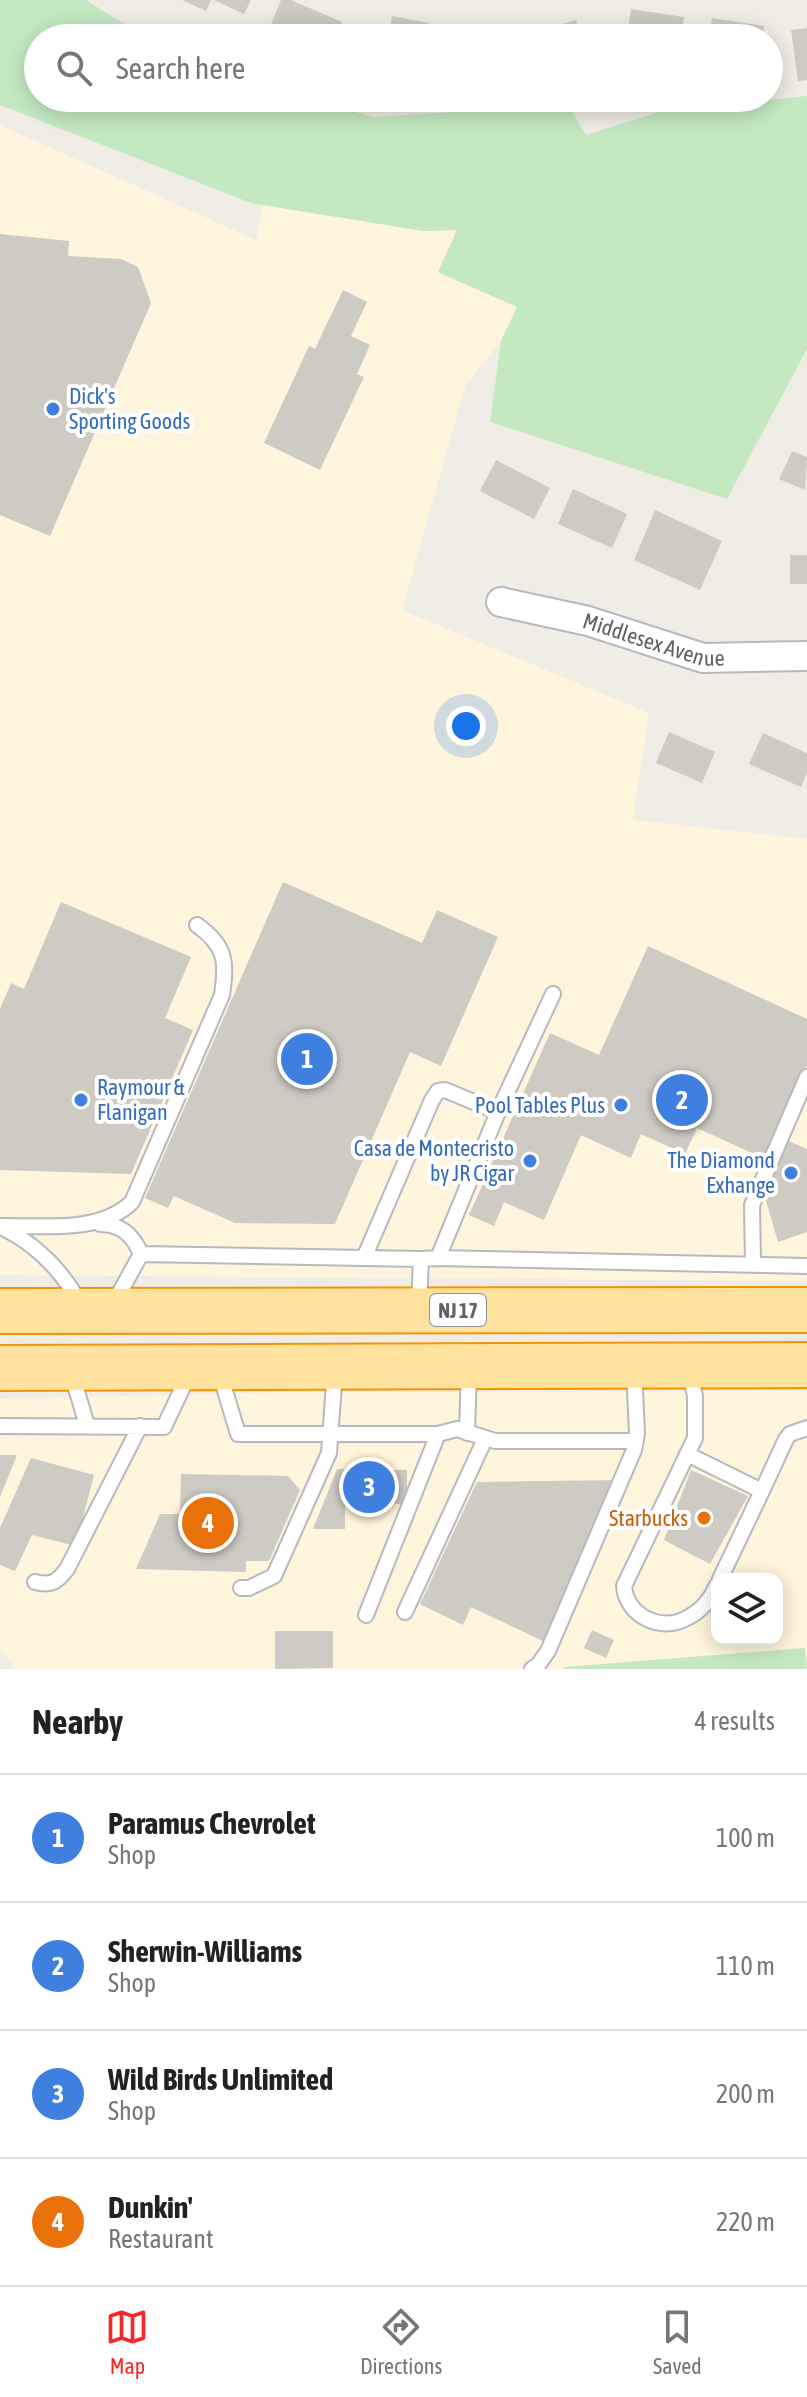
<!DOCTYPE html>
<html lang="en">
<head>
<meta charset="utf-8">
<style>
	body { margin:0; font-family:"Asap Condensed",sans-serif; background:#f6f6f6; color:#222 }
	.controls { position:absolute; right:24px; bottom:24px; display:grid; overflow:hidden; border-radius:16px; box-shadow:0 4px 20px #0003 }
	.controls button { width:72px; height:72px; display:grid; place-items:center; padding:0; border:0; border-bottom:2px solid #e0e0e0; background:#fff; color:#222; font:40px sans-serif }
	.you { position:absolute; left:466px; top:726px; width:28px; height:28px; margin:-20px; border:6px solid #fff; border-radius:50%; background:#1a73e8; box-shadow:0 0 0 12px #1a73e833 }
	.badge { display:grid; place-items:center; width:52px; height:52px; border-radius:50%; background:#f42829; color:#fff; font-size:26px; font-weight:700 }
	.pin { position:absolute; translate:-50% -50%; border:4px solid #fff; box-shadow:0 2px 8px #0006 }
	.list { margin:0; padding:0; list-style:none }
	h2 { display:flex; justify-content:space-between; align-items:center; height:104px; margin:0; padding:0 32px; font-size:34px }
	h2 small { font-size:26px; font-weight:400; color:#767676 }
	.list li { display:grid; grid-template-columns:52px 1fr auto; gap:24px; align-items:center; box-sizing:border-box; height:128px; padding:0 32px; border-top:2px solid #e0e0e0 }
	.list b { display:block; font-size:30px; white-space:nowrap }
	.list p { margin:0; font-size:26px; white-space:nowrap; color:#767676 }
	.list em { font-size:26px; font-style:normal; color:#767676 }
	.icon { flex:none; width:44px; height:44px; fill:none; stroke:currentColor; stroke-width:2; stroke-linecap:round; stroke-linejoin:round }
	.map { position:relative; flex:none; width:807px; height:1669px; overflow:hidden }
	.search { position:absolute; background:#fff; box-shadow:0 4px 20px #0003; left:24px; right:24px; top:24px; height:88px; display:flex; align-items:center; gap:20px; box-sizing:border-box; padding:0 28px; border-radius:44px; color:#767676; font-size:30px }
	.sheet { height:616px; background:#fff }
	nav { display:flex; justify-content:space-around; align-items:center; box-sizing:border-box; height:112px; border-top:2px solid #e0e0e0; background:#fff; font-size:22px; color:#767676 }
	nav a { display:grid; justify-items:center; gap:4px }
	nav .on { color:#f42829 }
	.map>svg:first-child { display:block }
	.commercial { fill:#fff4dc; fill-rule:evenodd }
	.green { fill:#c4e9c1 }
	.building { fill:#cecac4 }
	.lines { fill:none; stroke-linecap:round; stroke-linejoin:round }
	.service-casing { stroke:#b6b9bd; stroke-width:18 }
	.minor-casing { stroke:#b6b9bd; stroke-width:32 }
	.trunk-casing { stroke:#f69400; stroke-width:48 }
	.service { stroke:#fff; stroke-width:14 }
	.minor { stroke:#fff; stroke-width:28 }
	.trunk { stroke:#ffe29d; stroke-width:44 }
	.shop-dot { fill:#3f7fe0; stroke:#fff; stroke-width:3 }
	.food-dot { fill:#e8710a; stroke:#fff; stroke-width:3 }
	.labels { text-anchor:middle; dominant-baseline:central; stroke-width:8; stroke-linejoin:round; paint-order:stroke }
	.shield { fill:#fff; stroke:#8e9195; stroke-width:2 }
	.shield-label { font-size:20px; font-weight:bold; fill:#5d6267 }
	.shop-label { font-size:22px; fill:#366cbe; stroke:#fff; text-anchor:end }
	.street-label { font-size:22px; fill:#5d6267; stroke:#fff }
	.food-label { font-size:22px; fill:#c56008; stroke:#fff; text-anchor:end }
</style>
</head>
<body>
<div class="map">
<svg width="807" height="1669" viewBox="0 0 807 1669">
	<rect width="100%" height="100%" fill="#f0ede6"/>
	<path class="commercial" d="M0,125L256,240L262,205L423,231L458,230L438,273L517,306L501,341L466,384L402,610L649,713L633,820L807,839V1281L0,1275Z
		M807,1391V1669L805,1648L564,1667L563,1669H15L0,1648V1399L288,1392ZM717,1579H777V1639H717Z"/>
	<path class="green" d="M0,0H86L146,38H38V98H307L373,117L568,105L586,135L659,112L807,96V349L727,499L490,422L501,341L517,307L438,272L457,230L423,231L251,203L0,105Z
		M805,1648L807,1669H563L564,1667Z"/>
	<path class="building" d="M182,0H211L206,11Z
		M214,0H251L244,14Z
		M281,0H291L342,22L335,38H283L285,34L270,27Z
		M631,9L684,17L681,38H627Z
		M392,16L429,23L426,38H389Z
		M712,18L764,26L762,38H709Z
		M576,20L581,38H518V37Z
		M433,24L459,29L458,38H430Z
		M807,28V80L798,81L791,30Z
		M0,234L69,241L68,256L121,259L138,267L151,303L50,536L0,515Z
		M343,290L367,302L351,336L370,345L357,374L364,377L320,470L264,443L309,346L315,349Z
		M792,451L807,457L805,490L779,479Z
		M496,460L550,488L534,519L480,491Z
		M573,489L627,514L612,548L558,524Z
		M655,510L722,541L700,590L634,560Z
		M790,555H807V584H790Z
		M669,732L715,752L702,783L656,763Z
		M763,733L807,753V773L801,787L749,764Z
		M283,882L422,943L437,910L498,937L441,1066L410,1052L335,1224L235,1223L174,1196L168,1208L145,1198Z
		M61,902L191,957L165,1018L193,1030L131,1174L0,1170V1009L11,983L24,989Z
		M648,946L807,1019V1065L765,1159L697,1128L685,1154L641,1134L631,1158L581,1135L544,1220L504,1202L494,1226L469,1215L550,1033L599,1055Z
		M788,1141L807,1149V1232L778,1242L765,1197Z
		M0,1455H17L0,1497Z
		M31,1458L94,1475L76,1546L32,1535L15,1571L0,1565V1528Z
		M337,1469L407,1470V1504H345V1529H313Z
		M691,1470L748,1496L710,1564L664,1540Z
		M181,1474L288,1476L300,1490L269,1561H246V1572L136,1569L160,1514H180Z
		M620,1480L545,1642L471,1607L463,1625L420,1604L477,1482Z
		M592,1630L614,1640L606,1658L584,1648Z
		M275,1631H333V1668L275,1669Z"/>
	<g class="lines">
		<g class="service-casing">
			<path id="service" d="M498,1112L553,994
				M100,1224C121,1224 133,1235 141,1254
				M0,1226C43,1225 99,1234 132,1202L222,995C227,961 226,946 197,925
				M1,1227C35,1243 62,1271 80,1303
				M141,1254L421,1259L419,1306
				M364,1258L432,1100L438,1091L445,1090L498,1112L438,1258L421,1259
				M438,1258L807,1266
				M753,1264L752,1205L807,1077
				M114,1303L141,1254
				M689,1369L695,1396V1438L624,1586C626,1615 660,1633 687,1618C701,1611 711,1599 717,1585
				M71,1372L87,1425
				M220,1374L238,1434H438L457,1429L495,1441H636
				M0,1426L164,1427L189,1374
				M467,1433L469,1369
				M687,1454L762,1491L720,1579
				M762,1491L786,1439L790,1434L807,1428
				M35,1582C52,1586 57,1582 67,1569L140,1426
				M241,1588H249L274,1576L329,1453L335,1370
				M405,1612L485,1439
				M366,1615L438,1434
				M532,1669L538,1665L548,1651L634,1450L637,1433L634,1370"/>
		</g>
		<g class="minor-casing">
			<g id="minor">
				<path id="s1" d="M501,602L588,621L703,658L807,656"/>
			</g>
		</g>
		<g class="trunk-casing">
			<path id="trunk" d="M0,1311L807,1310
				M0,1368L807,1365"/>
		</g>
		<use href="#service" class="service"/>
		<use href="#minor" class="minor"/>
		<use href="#trunk" class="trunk"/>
	</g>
	<g class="shop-dot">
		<circle cx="53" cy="409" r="8"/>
		<circle cx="81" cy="1100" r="8"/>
		<circle cx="621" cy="1105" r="8"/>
		<circle cx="530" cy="1161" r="8"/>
		<circle cx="791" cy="1173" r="8"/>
	</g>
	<circle class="food-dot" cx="704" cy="1518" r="8"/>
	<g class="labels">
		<rect class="shield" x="430" y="1294" width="56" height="32" rx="6"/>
		<g class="shield-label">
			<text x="458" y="1310">NJ 17</text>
		</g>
		<g class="shop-label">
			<text x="69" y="396" text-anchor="start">Dick's<tspan x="69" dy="25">Sporting Goods</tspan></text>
			<text x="97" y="1087" text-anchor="start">Raymour &amp;<tspan x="97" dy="25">Flanigan</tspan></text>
			<text x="605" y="1105">Pool Tables Plus</text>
			<text x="514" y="1148">Casa de Montecristo<tspan x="514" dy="25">by JR Cigar</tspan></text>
			<text x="775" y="1160">The Diamond<tspan x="775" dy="25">Exhange</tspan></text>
		</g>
		<g class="street-label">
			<text stroke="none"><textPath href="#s1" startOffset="158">Middlesex Avenue</textPath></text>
		</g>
		<g class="food-label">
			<text x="688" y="1518">Starbucks</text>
		</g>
	</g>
</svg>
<div class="controls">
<button><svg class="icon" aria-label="layers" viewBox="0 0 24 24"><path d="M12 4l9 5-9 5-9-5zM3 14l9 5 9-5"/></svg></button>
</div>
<div class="you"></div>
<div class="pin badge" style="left:307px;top:1059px;background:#3f7fe0">1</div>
<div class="pin badge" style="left:682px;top:1100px;background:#3f7fe0">2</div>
<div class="pin badge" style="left:369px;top:1487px;background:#3f7fe0">3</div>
<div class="pin badge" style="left:208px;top:1523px;background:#e8710a">4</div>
<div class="search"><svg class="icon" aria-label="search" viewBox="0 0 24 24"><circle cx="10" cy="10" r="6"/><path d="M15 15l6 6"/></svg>Search here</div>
</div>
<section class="sheet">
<h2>Nearby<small>4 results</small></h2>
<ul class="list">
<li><span class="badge" style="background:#3f7fe0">1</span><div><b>Paramus Chevrolet</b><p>Shop</p></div><em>100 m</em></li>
<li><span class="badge" style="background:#3f7fe0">2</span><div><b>Sherwin-Williams</b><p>Shop</p></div><em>110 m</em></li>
<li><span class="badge" style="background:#3f7fe0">3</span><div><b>Wild Birds Unlimited</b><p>Shop</p></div><em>200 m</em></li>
<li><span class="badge" style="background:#e8710a">4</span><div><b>Dunkin'</b><p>Restaurant</p></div><em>220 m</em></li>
</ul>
</section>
<nav>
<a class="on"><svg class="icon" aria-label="map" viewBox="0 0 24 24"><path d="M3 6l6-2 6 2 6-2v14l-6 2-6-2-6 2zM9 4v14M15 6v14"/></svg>Map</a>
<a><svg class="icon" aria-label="directions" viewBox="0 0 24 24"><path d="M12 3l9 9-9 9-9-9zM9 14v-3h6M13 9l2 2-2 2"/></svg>Directions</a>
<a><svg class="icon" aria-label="saved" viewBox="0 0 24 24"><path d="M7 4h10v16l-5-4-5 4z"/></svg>Saved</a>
</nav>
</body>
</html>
